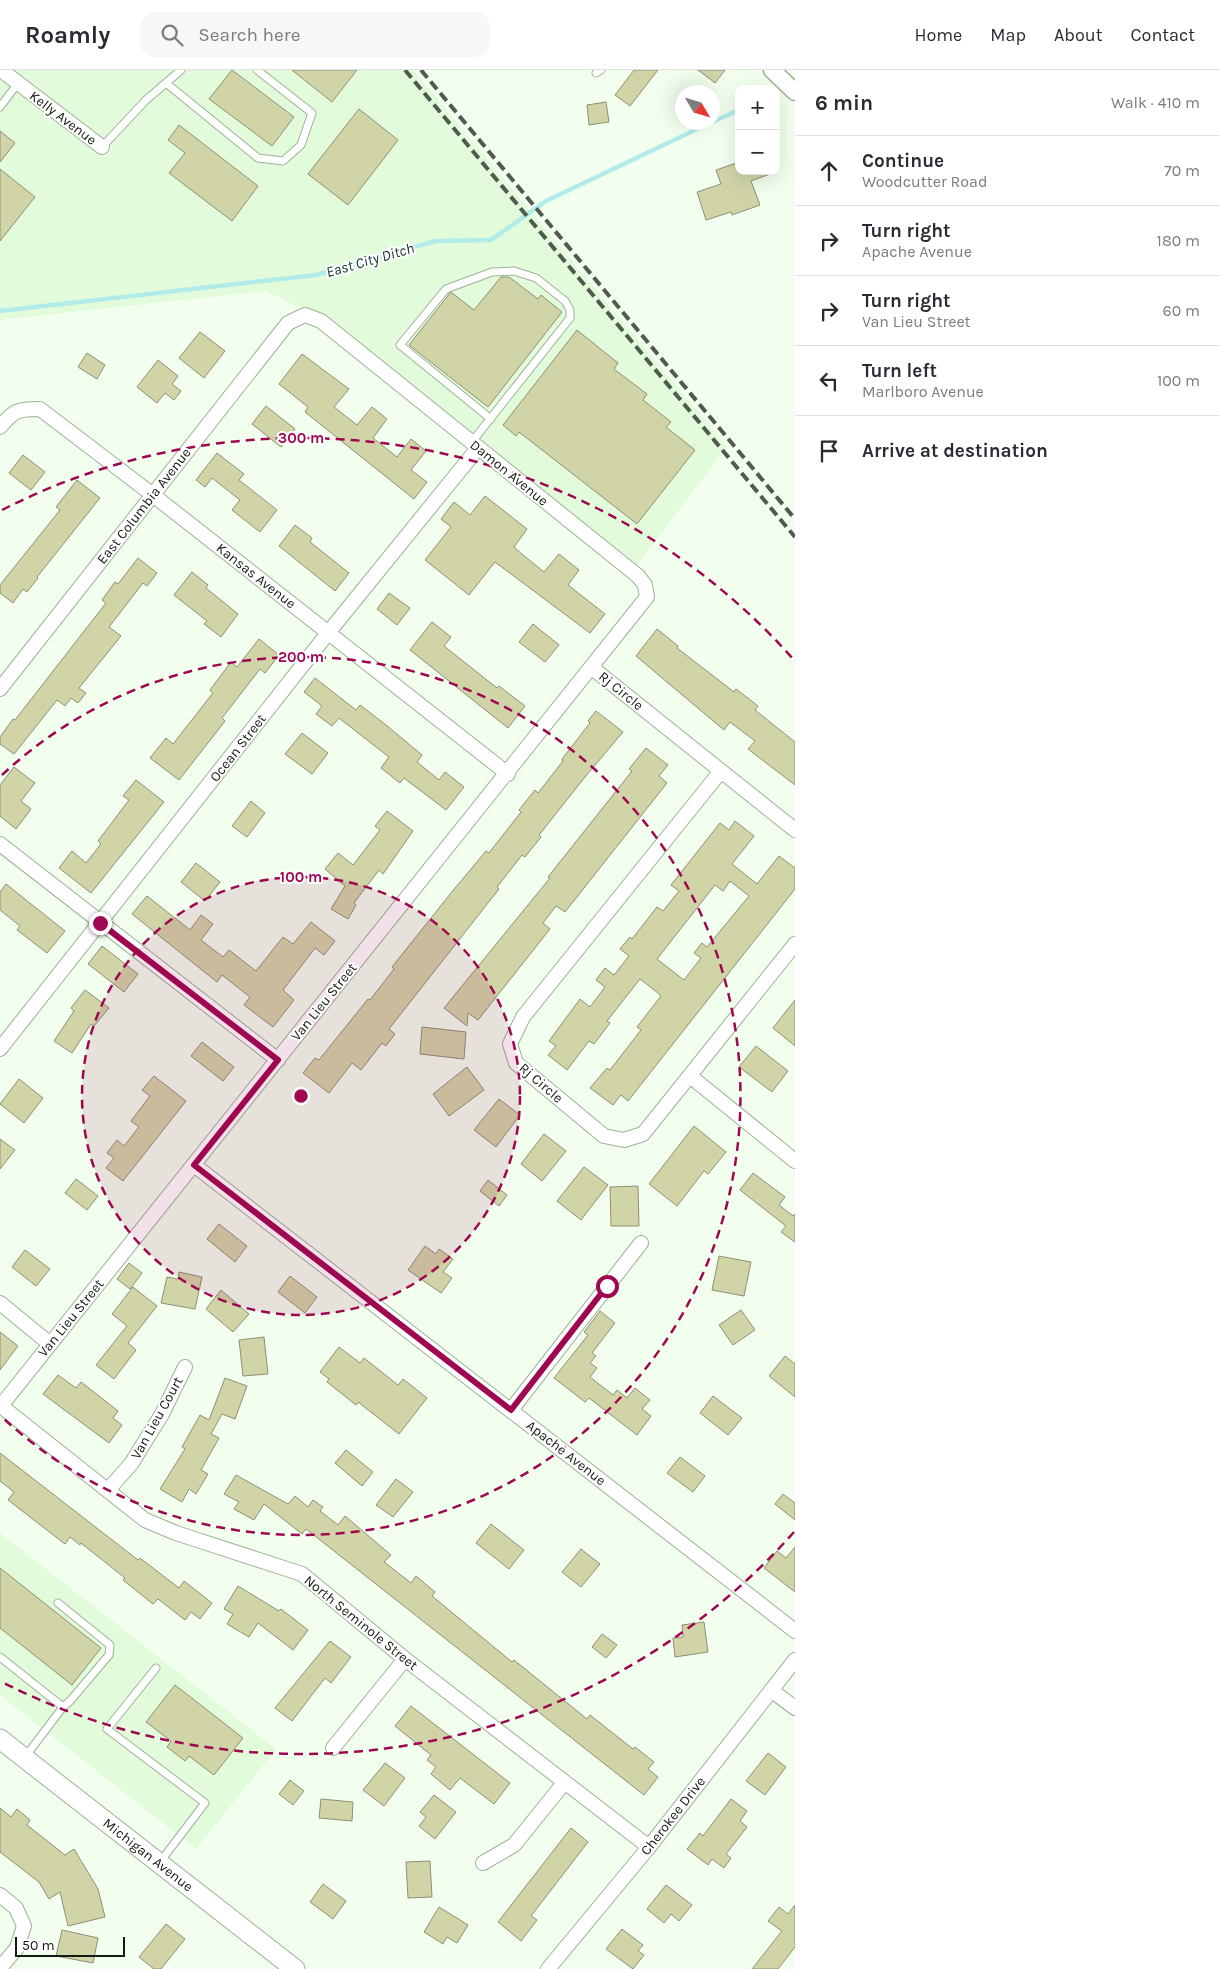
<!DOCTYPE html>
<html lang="en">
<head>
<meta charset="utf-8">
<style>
	body { margin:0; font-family:Karla,sans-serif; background:#f7f7f7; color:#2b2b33 }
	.controls { position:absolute; right:15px; top:15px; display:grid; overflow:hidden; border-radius:10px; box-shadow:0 5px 20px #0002 }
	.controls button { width:45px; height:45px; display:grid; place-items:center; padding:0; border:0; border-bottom:1px solid #e1e1e2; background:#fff; color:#2b2b33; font:25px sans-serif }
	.compass { position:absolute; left:675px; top:15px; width:45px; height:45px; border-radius:50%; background:#fff; box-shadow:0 5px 20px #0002; rotate:128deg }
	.scale { position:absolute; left:15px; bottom:12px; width:110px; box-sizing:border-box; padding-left:5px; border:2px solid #141b12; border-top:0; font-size:14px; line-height:18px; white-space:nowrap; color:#141b12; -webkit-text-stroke:4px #fff; paint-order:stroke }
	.stop { position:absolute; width:15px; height:15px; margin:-11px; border:4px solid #9f0850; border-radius:50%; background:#fff }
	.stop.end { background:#9f0850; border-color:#fff; box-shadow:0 1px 5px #0008 }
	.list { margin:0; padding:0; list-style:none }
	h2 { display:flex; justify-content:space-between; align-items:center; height:65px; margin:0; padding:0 20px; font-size:21px }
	h2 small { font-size:16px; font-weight:400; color:#7c7c81 }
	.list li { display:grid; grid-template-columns:32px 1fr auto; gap:15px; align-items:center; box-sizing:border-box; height:70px; padding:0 20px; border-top:1px solid #e1e1e2 }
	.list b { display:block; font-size:19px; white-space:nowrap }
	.list p { margin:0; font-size:16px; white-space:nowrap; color:#7c7c81 }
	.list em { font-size:16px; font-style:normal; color:#7c7c81 }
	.icon { flex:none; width:28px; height:28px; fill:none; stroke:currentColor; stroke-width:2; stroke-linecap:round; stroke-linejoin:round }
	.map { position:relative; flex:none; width:795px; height:1899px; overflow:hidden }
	header { display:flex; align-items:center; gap:30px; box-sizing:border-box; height:70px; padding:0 25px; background:#fff; border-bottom:1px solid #e1e1e2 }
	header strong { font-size:24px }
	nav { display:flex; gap:28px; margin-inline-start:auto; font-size:18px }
	.search { width:350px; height:45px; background:#f7f7f7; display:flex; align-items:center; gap:12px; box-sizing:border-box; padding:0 18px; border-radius:15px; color:#7c7c81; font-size:19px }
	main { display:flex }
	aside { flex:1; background:#fff }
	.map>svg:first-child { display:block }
	.built { fill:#e2fbdb }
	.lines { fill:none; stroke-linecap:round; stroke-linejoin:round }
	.stream { stroke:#b2ecea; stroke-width:4.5 }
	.building { fill:#d0d4a7; stroke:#8e9074; fill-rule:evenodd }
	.service-casing { stroke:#9eb198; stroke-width:9 }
	.minor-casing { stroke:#9eb198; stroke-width:16 }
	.tertiary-casing { stroke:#9eb198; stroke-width:19 }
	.secondary-casing { stroke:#9eb198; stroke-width:21 }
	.service { stroke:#fff; stroke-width:7 }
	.minor { stroke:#fff; stroke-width:14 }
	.tertiary { stroke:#fff; stroke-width:16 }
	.secondary { stroke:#fff; stroke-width:19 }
	.rail { stroke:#515a4f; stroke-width:4; stroke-dasharray:10 5; stroke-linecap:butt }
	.route { stroke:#9f0850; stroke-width:6 }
	.ring { fill:none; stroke:#9f0850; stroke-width:2.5; stroke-dasharray:9 6 }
	.labels { text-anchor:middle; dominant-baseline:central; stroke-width:4; stroke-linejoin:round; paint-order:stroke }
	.street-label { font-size:14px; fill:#141b12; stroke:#fff }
	.water-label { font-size:15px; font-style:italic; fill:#122f2f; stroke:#fff }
	.centre { fill:#9f0850; stroke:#fff; stroke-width:2.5 }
	.ring-label { font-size:15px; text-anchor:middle; font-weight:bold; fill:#9f0850; stroke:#fff; stroke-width:4; stroke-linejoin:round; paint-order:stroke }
</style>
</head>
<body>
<header>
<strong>Roamly</strong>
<div class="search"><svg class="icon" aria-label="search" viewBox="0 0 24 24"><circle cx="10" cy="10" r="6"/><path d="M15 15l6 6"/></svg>Search here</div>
<nav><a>Home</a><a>Map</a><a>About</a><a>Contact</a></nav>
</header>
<main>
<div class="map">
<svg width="795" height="1899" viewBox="0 0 795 1899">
	<rect width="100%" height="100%" fill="#f2ffef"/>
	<path class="built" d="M13,0H413L727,377L637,495L326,245L307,238H301L266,221L0,250V9L104,88L113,77Z
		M0,1463L276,1679L196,1779L0,1625Z"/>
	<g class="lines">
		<path class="stream" d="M712,52L739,40
			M0,241L316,205L436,171L491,170L546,131L712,52"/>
	</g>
	<path class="building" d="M232,0L294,47L272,76L209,29Z
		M292,0H357L332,32Z
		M634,0H658L630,36L615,25Z
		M698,0H725L715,13Z
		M606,32L609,52L589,55L587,35Z
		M359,39L398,70L348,135L308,104Z
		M179,55L258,116L232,151L169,103L185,83L168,70Z
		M0,61L15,73L0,92Z
		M739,92V101H773V103L751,111L760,135L732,145L731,142L706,150L697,122L721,114L716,100Z
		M0,99L35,127L0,171Z
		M501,207H509L538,229L541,225L562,242L488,337L409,275L450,223H452L474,240Z
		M577,260L618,293L614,299L647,324L643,330L671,352L666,357L695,380L637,454L519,362L516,366L503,355Z
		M200,262L225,281L204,308L179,288Z
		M87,283L105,295L97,309L78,297Z
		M302,284L349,319L334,337L357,355L372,337L387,349L373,368L397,387L411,369L426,381L411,400L427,412L414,429L305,342L308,337L279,314Z
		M158,290L178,306L172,314L181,321L174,330L165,323L157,333L137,317Z
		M266,336L295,359L281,377L252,354Z
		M217,383L244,404L239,410L277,440L260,462L232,440L240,430L212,408L205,417L196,410Z
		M23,385L45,402L31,420L9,403Z
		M77,410L100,428L37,507L38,508L27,522L23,519L13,533L0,523V515L60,440L56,437Z
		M485,426L527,459L514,477L523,485L544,502L559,484L579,500L568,515L605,544L590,563L495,492L469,525L425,490L451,457L441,449L454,432L470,445Z
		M295,455L312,468L310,472L349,503L335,521L279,476Z
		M138,488L157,503L147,516L143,513L109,557L121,566L79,618L86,623L78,633L71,628L65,636L57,630L14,684L0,674V667L13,649L15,650L106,533L102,530L115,512L118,514Z
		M192,502L208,515L206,518L238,544L221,567L204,554L207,551L174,525Z
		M389,523L410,538L397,555L377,539Z
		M432,552L451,567L444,576L497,618L499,616L525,636L508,658L410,580Z
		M533,554L559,575L545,592L519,572Z
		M657,559L678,576L677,578L734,622L736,619L758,636L755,640L795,672V715L748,679L755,671L730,652L724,660L636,586Z
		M259,569L279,585L265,603L260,599L222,648L225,651L179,710L150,688L166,668L173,674L213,623L210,620L231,592L237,597Z
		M315,608L356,640L360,635L386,655L422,685L417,692L439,710L445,702L464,717L446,740L404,708L400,713L381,698L389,687L339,648L332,656L316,644L322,636L304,622Z
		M596,641L623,662L585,707L539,765L541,767L525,787L522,785L497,817L499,819L389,959L395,964L386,976L382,973L361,1000L352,993L329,1023L303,1003L315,988L319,990L368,929L370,930L394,899L392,897L451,823L486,781L489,783L521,742L519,740L535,720L538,723L563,691L562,689L590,653L588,651Z
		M302,663L328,683L312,704L285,684Z
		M646,678L668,695L659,706L667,713L565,842L556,836L543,853L550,859L478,950L468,943L467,956L444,938L550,808L548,807L632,701L629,699Z
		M14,697L35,713L21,731L31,739L16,759L0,746V715Z
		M136,710L164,732L91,823L59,798L72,781L86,793L101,774L98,771L129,730L123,726Z
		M251,731L265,743L247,767L232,756Z
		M387,741L413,761L383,804L379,800L354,833L356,835L348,849L331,839L345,816L325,799L338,783L353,795L380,760L375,756Z
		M735,751L754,766L732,794L757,814L779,786L795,798V819L628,1031L621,1025L613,1035L590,1018L607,998L610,1000L641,960L637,957L661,926L658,923L640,909L607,951L610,953L594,974L589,971L567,1000L548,985L556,976L549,971L580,929L590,937L605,917L596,910L605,898L614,905L629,886L620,879L630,867L632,869L657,837L663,841L679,821L671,815L720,753L729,760ZM730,811L749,826L707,877L702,873L694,883L701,888L684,910L657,889L715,815L723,821Z
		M196,793L220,812L205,831L181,812Z
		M6,814L65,861L47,883L17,860L20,856L0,840V822Z
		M147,826L190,860L201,845L213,854L201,870L223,887L229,880L256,901L283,867L293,874L311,852L335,871L324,885L315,878L283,920L294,930L273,957L244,935L250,927L222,905L217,912L132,844Z
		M102,876L138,904L124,922L88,894Z
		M85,920L109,938L94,956L91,954L72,983L54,971L74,941L71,938Z
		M795,930V976L773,958Z
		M422,957L466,962L464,989L420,984Z
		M202,972L234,997L223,1011L191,986Z
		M756,976L788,1001L772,1022L739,997Z
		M467,997L484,1020L449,1046L433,1024Z
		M154,1006L186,1031L123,1111L106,1098L114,1088L107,1083L117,1070L124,1076L139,1057L131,1051L150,1026L142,1020Z
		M19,1009L43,1028L24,1053L0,1034Z
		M499,1029L520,1045L496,1077L474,1060Z
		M694,1056L726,1082L708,1104L704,1101L677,1136L649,1114Z
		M544,1064L566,1081L542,1111L521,1094Z
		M0,1069L15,1080L0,1099Z
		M584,1097L608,1115L581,1150L557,1131Z
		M753,1103L785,1127L779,1135L793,1146L795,1144V1172L781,1162L786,1156L740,1120Z
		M76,1109L98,1126L87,1140L65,1123Z
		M488,1110L507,1125L499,1136L480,1121Z
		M638,1116L639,1156H611L610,1117Z
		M219,1154L247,1176L235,1192L207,1169Z
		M425,1176L436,1184L439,1179L453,1189L443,1202L452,1208L441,1223L408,1200Z
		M25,1180L50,1199L36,1216L12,1197Z
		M719,1186L751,1192L744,1226L712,1220Z
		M129,1193L142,1203L130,1219L117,1209Z
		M179,1202L202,1207L195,1239L161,1233L167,1207L178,1209Z
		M290,1206L317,1227L305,1243L278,1222Z
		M133,1217L157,1236L128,1273L136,1280L114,1309L96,1295L127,1256L112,1244Z
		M221,1220L249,1244L233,1262L206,1239Z
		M741,1240L755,1260L733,1275L719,1255Z
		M600,1241L615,1253L592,1283L596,1286L590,1293L597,1298L590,1307L613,1325L617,1320L627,1328L635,1318L650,1330L642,1339L651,1346L637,1365L589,1328L585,1332L554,1308L588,1265L584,1262Z
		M0,1262L18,1276L0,1300Z
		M264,1267L268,1304L243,1306L239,1270Z
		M339,1277L360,1293L364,1288L398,1315L403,1309L427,1328L399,1364L358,1332L356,1335L327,1312L329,1309L320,1302Z
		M785,1286L795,1294V1327L769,1306Z
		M58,1305L76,1318L81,1312L118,1341L113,1348L122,1355L109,1373L43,1324Z
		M225,1308L247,1316L235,1349L222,1344L211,1364L219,1368L201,1400L208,1404L196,1424L189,1419L182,1432L160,1419L185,1379L182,1377L200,1345L209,1350Z
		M713,1326L742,1348L728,1365L700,1343Z
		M346,1380L373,1402L362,1416L335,1393Z
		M0,1383L138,1490L140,1488L179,1518L184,1511L212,1533L200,1549L191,1542L185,1550L158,1529L153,1534L123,1510L125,1508L81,1473L80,1475L70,1467L65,1474L8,1430L14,1422L0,1411Z
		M680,1387L705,1406L693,1422L667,1403Z
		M236,1405L288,1434L295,1426L308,1437L313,1430L323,1437L320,1441L338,1455L345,1446L391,1485L384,1492L411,1513L416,1506L435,1522L432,1526L512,1592L514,1590L587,1649L590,1645L633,1679L635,1677L654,1692L648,1699L658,1707L644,1725L306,1459L302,1464L264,1434L254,1450L234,1439L239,1432L224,1424Z
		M396,1409L413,1422L393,1447L376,1435Z
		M783,1424L795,1433V1450L775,1434Z
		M491,1454L524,1480L509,1499L476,1473Z
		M795,1477V1522L764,1498L777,1481L786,1488Z
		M581,1479L600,1494L581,1517L562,1502Z
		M0,1498L101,1578L72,1615L0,1558Z
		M238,1516L279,1541L281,1539L308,1560L293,1580L258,1553L249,1567L227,1554L233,1544L224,1539Z
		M704,1552L708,1582L675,1587L673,1568L683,1567L682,1555Z
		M602,1564L617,1575L606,1588L592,1577Z
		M330,1571L351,1587L331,1613L325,1608L292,1651L275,1638Z
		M175,1615L243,1668L214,1705L189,1686L185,1691L167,1677L171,1671L146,1652Z
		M411,1636L510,1713L494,1734L460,1708L450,1720L431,1704L436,1697L427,1690L431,1685L395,1656Z
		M768,1683L786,1697L765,1725L746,1711Z
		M385,1693L405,1708L384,1736L363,1720Z
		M290,1710L304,1721L293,1735L279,1724Z
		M434,1725L456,1742L435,1769L419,1756L426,1747L420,1742Z
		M321,1729L353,1732L352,1751L319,1748Z
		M731,1729L747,1741L740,1751L747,1757L726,1784L731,1788L724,1798L712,1789L708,1795L687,1779L700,1763L703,1766Z
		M0,1738L11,1747L17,1739L30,1750L27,1755L65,1785L74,1779L98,1819L105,1847L68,1856L60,1822L49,1829L39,1812L0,1782Z
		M571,1758L588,1772L531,1846L537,1850L521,1871L498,1852Z
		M430,1791L432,1827L408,1828L406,1792Z
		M323,1814L346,1831L333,1849L310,1832Z
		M666,1815L692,1835L679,1851L671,1844L664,1853L647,1839Z
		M795,1835V1877L778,1899H752L782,1861L768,1851L779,1837L788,1844Z
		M439,1837L468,1855L457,1873L447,1867L443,1874L424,1862Z
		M166,1854L185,1869L161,1899H154L139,1887Z
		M622,1859L643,1875L638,1881L644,1885L633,1899L606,1879Z
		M62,1860L98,1868L93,1893L56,1886Z"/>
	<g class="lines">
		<g class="service-casing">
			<path id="service" d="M596,3L601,0
				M166,13L258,88L283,91L301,75L312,43L257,0
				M0,37L18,13
				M102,77L146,30L181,0
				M471,373L570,248V240L565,231L536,208L514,201L492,202L446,219L400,275L491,349
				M58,1533L110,1575L109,1585L70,1631L63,1637
				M0,1587L63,1637L25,1687
				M156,1598L107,1659L205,1733L160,1792"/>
		</g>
		<g class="minor-casing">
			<path id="minor" d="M1,0L102,77
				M0,357C14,340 18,339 40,339L153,425L508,704
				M591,597L721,701
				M0,619L288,253L305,245L321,251L638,506L645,515L647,527L0,1337
				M795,760L721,701L523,947L510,974L516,993L604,1066L624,1070L643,1064L795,874
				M0,774L278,990
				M0,979L328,563L478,378
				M690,1006L795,1091
				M194,1095L795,1561
				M0,1233L50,1274
				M1,1336L145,1450L176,1463L302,1504L405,1589L649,1777
				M511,1340L641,1173
				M108,1420L131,1394L162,1344L185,1297
				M771,1620L795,1638
				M333,1678L405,1589
				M483,1793L514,1775L564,1713
				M0,1825L16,1838L24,1856L17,1878L0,1898
				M548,1899L649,1777L795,1590"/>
		</g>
		<g class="tertiary-casing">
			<path id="tertiary" d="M772,0L795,22"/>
		</g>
		<g class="secondary-casing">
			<g id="secondary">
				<path id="s1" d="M0,1669L295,1899"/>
			</g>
		</g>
		<use href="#service" class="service"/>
		<use href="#minor" class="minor"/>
		<use href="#tertiary" class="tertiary"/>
		<use href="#secondary" class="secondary"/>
		<path class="rail" d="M405,0L795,467
			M421,0L795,449"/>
	</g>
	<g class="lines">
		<path class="route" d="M100,853L278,990L194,1095L511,1340L607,1216"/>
	</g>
	<circle cx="301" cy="1026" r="219" fill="#9f0850" fill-opacity=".12"/>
	<g class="ring">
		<circle cx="301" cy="1026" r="219"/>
		<path d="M2 705A439 439 0 1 1 2 1347"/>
		<path d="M794 1462A658 658 0 0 1 2 1612M2 440A658 658 0 0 1 794 590"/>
	</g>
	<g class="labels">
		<g class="street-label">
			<text transform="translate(63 48) rotate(37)">Kelly Avenue</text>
			<text transform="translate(509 403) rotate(39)">Damon Avenue</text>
			<text transform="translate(144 436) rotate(-52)">East Columbia Avenue</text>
			<text transform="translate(256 506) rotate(38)">Kansas Avenue</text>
			<text transform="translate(621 621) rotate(39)">Rj Circle</text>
			<text transform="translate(238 678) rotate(-52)">Ocean Street</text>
			<text transform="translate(324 932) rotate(-51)">Van Lieu Street</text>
			<text transform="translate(541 1013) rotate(41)">Rj Circle</text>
			<text transform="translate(71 1248) rotate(-51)">Van Lieu Street</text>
			<text transform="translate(157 1348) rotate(-61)">Van Lieu Court</text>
			<text transform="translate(566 1383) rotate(38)">Apache Avenue</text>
			<text transform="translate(361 1553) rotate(39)">North Seminole Street</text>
			<text transform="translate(673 1746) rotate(-52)">Cherokee Drive</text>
			<text stroke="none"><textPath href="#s1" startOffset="188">Michigan Avenue</textPath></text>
		</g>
		<g class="water-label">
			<text transform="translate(370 190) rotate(-16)">East City Ditch</text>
		</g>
	</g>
	<circle cx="301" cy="1026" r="8" class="centre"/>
	<g class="ring-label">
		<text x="301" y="373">300 m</text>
		<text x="301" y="592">200 m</text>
		<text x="301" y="812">100 m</text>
	</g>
</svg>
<div class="controls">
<button>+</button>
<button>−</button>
</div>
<svg class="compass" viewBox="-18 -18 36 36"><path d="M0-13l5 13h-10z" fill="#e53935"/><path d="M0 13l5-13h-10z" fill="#7c7c81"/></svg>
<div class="scale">50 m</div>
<div class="stop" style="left:607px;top:1216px"></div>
<div class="stop end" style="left:100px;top:853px"></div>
</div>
<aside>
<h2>6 min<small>Walk · 410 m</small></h2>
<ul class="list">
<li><svg class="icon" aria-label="ahead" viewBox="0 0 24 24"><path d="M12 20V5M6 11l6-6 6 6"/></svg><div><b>Continue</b><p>Woodcutter Road</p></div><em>70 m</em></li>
<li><svg class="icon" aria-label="right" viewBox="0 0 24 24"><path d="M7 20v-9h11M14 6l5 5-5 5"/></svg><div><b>Turn right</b><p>Apache Avenue</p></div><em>180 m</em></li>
<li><svg class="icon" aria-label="right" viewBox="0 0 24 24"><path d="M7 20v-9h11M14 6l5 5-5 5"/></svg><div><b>Turn right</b><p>Van Lieu Street</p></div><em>60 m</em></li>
<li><svg class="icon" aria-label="left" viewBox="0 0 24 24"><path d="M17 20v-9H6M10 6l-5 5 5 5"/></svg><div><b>Turn left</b><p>Marlboro Avenue</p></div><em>100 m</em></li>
<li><svg class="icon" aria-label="arrive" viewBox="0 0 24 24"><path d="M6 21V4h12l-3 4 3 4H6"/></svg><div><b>Arrive at destination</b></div></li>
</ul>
</aside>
</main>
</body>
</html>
